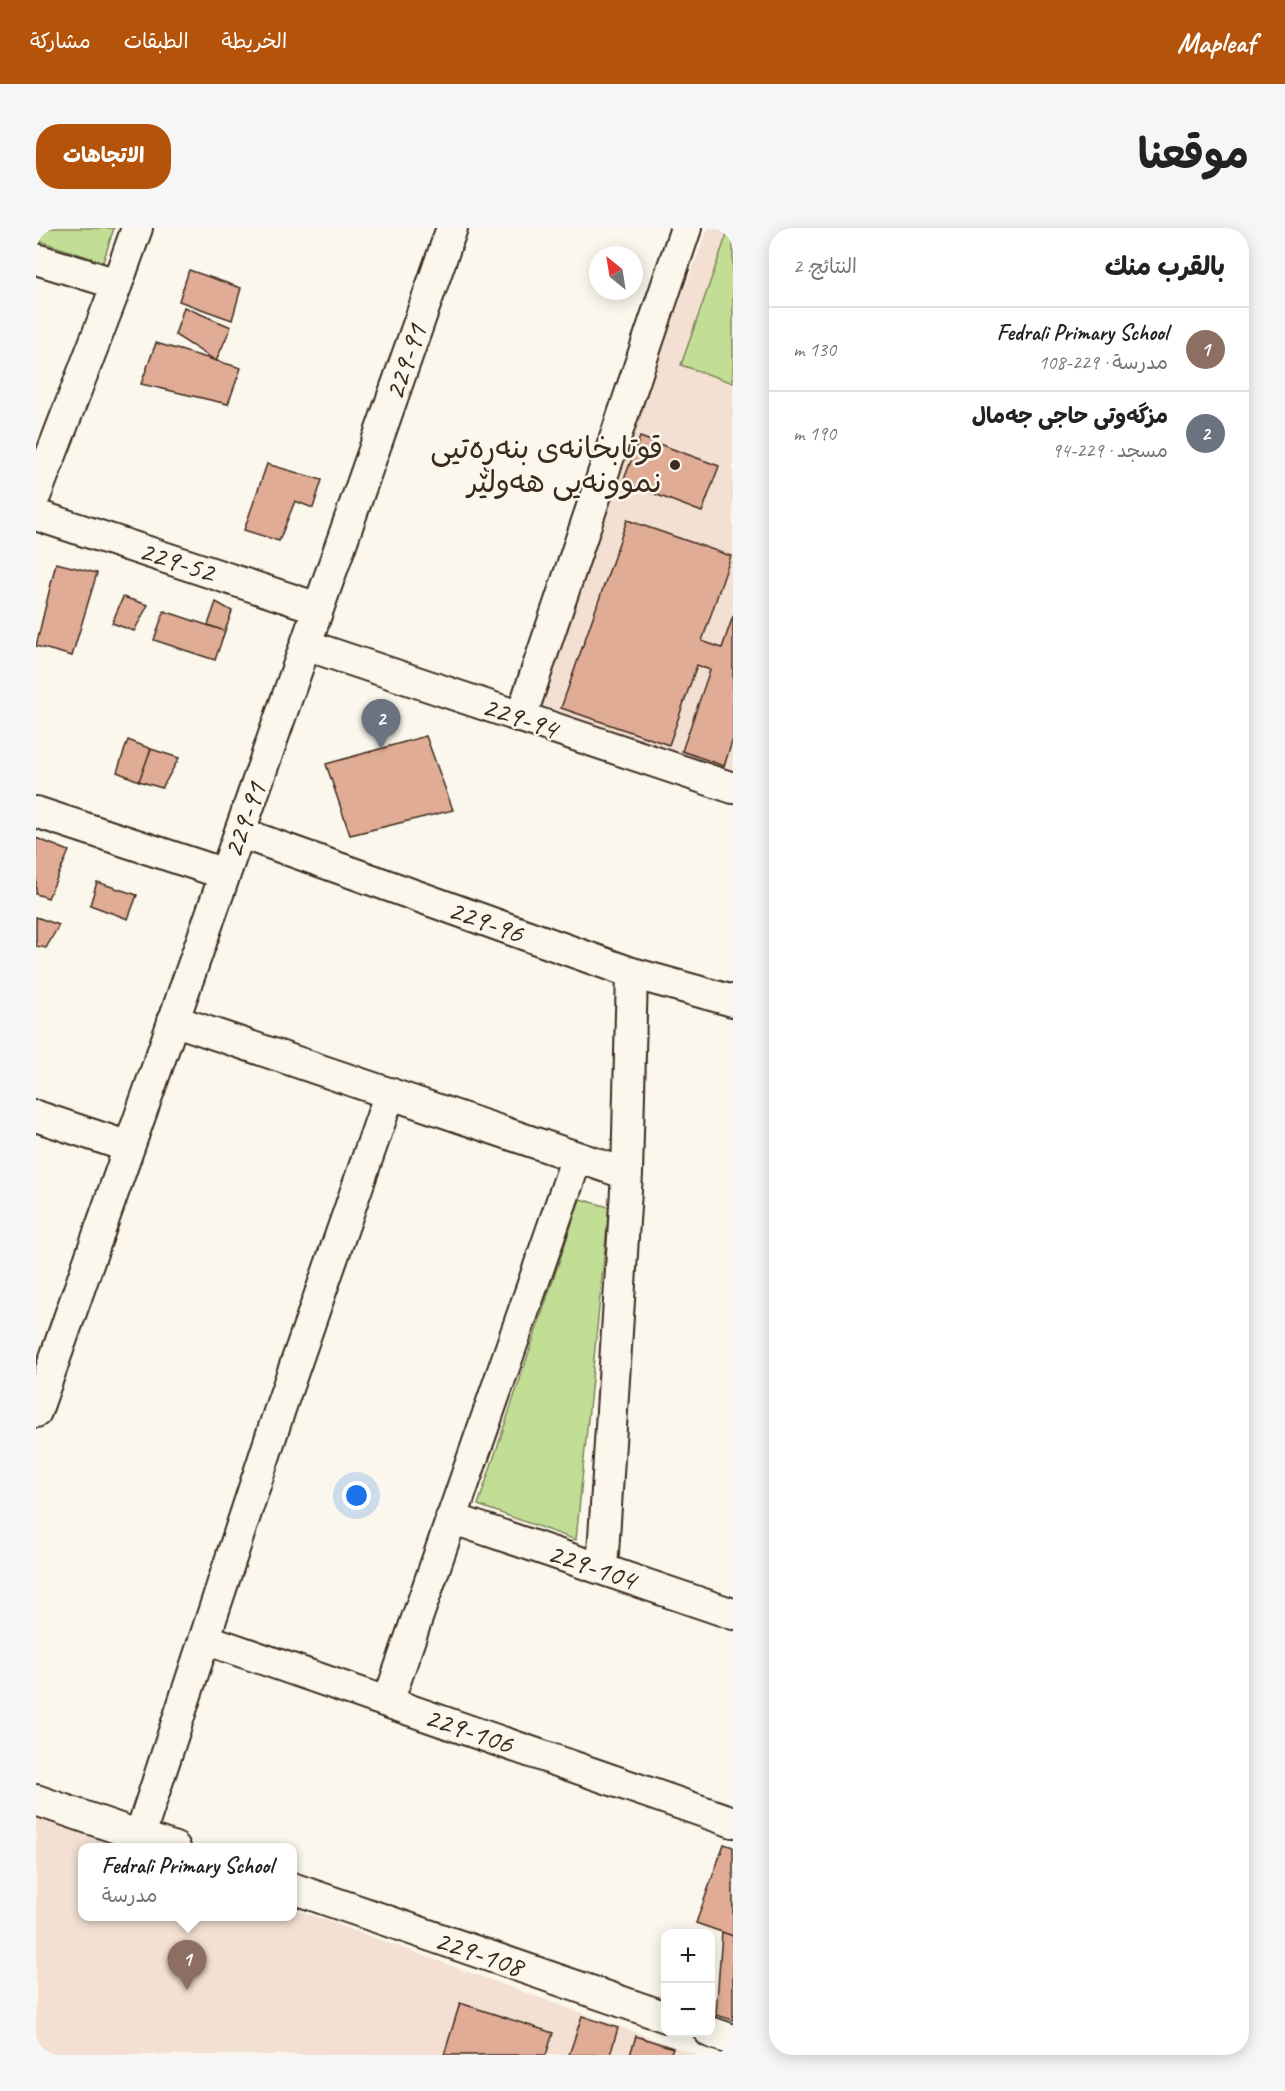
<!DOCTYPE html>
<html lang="ar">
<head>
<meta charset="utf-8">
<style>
	body { margin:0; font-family:Caveat,"Playpen Sans Arabic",sans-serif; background:#f6f6f6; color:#222; direction:rtl }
	.controls { position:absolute; right:18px; bottom:18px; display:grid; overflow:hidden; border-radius:12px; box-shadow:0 3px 15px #0003 }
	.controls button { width:54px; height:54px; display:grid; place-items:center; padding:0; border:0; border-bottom:2px solid #e0e0e0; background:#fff; color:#222; font:30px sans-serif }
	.compass { position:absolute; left:553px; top:18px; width:54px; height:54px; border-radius:50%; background:#fff; box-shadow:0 3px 15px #0003; rotate:330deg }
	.you { position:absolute; left:321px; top:1268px; width:21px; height:21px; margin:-15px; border:4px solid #fff; border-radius:50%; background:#1a73e8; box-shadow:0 0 0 9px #1a73e833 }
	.badge { display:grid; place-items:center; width:39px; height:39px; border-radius:50%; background:#b45309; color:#fff; font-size:20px; font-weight:700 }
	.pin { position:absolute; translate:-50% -50px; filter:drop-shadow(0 2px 3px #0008) }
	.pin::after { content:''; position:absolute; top:32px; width:21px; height:18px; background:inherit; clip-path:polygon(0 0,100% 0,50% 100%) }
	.popup { position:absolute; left:42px; top:1615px; width:219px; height:78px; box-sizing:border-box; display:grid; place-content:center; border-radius:12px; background:#fff; filter:drop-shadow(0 2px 4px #0005); font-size:20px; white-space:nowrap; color:#767676 }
	.popup b { font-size:22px; color:#222 }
	.popup::after { content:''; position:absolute; left:50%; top:100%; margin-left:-12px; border:12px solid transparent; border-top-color:#fff }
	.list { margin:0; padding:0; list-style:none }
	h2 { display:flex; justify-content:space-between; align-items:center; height:78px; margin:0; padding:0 24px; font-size:26px }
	h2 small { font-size:20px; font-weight:400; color:#767676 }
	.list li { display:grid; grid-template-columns:39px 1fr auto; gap:18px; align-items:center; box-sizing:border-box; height:84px; padding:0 24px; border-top:2px solid #e0e0e0 }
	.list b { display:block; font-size:22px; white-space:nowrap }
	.list p { margin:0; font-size:20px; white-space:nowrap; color:#767676 }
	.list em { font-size:20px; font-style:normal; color:#767676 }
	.map { position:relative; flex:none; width:697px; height:1827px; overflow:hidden; direction:ltr; border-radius:24px }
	header { display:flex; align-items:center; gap:36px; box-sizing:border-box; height:84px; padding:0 30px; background:#b45309; color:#fff }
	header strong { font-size:28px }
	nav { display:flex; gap:33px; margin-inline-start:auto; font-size:21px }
	.intro { display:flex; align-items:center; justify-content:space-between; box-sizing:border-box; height:144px; padding:0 36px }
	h1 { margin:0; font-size:42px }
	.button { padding:15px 27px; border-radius:24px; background:#b45309; color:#fff; font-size:21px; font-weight:700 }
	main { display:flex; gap:36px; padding:0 36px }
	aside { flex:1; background:#fff; border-radius:24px; box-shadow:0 3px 15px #0003 }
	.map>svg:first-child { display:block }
	.built { fill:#f3e0d2 }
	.green { fill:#c2de95; stroke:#7e845a; stroke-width:1.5 }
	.building { fill:#e1ac95; stroke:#3b2a1e; stroke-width:1.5 }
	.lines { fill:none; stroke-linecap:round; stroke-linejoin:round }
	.street-casing { stroke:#3b2a1e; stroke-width:34 }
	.street { stroke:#fbf7ec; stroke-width:30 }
	.poi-dot { fill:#3b2a1e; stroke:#fbf7ec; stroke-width:2 }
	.labels { text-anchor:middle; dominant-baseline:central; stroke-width:5; stroke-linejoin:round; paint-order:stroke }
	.street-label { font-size:30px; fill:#3b2a1e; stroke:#fbf7ec }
	.poi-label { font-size:30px; fill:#3b2a1e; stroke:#fbf7ec; text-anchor:end }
</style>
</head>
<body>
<header>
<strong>Mapleaf</strong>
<nav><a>الخريطة</a><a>الطبقات</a><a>مشاركة</a></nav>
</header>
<div class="intro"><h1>موقعنا</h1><a class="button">الاتجاهات</a></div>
<main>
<aside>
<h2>بالقرب منك<small>النتائج: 2</small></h2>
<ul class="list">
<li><span class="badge" style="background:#8d6e63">1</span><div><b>Fedrali Primary School</b><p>مدرسة · 229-108</p></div><em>130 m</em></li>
<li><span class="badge" style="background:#6b7280">2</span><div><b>مزگەوتی حاجی جەمال</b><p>مسجد · 229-94</p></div><em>190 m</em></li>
</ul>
</aside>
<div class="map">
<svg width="697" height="1827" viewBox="0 0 697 1827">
	<rect width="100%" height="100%" fill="#fbf7ec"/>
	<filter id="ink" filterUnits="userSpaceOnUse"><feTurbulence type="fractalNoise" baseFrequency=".0167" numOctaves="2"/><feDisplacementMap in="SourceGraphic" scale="12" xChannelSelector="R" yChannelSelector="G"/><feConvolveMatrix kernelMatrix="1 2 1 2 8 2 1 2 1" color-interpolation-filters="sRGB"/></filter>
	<g filter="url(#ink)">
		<path class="built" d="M672,0H697V545L491,473Z
			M0,1589L85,1619L46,1620V1688H256V1680L662,1827H15L0,1819Z"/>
		<path class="green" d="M0,0H78L67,34L0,12Z
			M691,6L697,8V155L645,137Z
			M544,971L573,979L540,1312L442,1277Z"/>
		<path class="building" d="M153,42L205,60L196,92L143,73Z
			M148,79L195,99L180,133L139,107Z
			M120,115L205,140L192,176L105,156Z
			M604,209L683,238L666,284L587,254Z
			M231,236L286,252L277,280L259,273L243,313L208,302Z
			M591,292L695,328L666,413L686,420L697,388V511L688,538L646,523L674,442L661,437L633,517L525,480Z
			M20,335L61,345L36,428L0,418Z
			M87,369L112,377L98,403L76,395Z
			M180,374L196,383L189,403L172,397Z
			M128,383L189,403L179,432L118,412Z
			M390,508L417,582L314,607L290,536Z
			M92,512L115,521L103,553L81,544Z
			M115,521L143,530L126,560L103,553Z
			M0,610L33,623L12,670L0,666Z
			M61,654L101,667L92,691L54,677Z
			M0,689L23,697L10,720L0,718Z
			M688,1616L697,1619V1708L660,1695Z
			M686,1704L697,1708V1792L680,1787Z
			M424,1775L517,1805L510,1827H408Z
			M546,1788L582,1800L574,1827H533Z
			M600,1808L637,1820L634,1827H594Z"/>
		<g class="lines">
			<g class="street-casing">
				<path id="street" d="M0,31L81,56
					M0,266L81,56L101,0
					M0,287L282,380
					M270,417L697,560
					M485,489L650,0
					M0,584L189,646
					M205,605L596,745L697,773
					M137,792L591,946
					M0,888L93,919
					M0,1184L416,0
					M415,1290L697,1386
					M566,1341L591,946L596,745
					M169,1411L697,1594
					M352,1474L541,929
					M0,1572L139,1620
					M104,1607L246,1175L354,865
					M256,1660L630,1789
					M674,1804L697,1812"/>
			</g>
			<use href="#street" class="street"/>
		</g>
	</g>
	<circle class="poi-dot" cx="639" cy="237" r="6"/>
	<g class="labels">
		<g class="street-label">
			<text transform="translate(369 134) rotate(-71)">229-91</text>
			<text transform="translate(141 333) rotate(18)">229-52</text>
			<text transform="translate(484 489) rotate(19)">229-94</text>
			<text transform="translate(208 592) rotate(-70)">229-91</text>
			<text transform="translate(450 693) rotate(20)">229-96</text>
			<text transform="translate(556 1338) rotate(19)">229-104</text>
			<text transform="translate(433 1502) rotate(19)">229-106</text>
			<text transform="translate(443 1725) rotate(19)">229-108</text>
		</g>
		<g class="poi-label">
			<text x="627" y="220">قوتابخانەی بنەڕەتیی<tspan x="627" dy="34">نموونەیی هەولێر</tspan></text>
		</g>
	</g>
</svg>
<div class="controls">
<button>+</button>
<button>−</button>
</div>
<svg class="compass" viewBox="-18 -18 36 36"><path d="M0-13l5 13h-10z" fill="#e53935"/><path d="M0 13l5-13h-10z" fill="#767676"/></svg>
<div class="you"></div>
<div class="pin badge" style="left:151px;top:1762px;background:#8d6e63">1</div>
<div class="popup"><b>Fedrali Primary School</b>مدرسة</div>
<div class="pin badge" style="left:345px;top:521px;background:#6b7280">2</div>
</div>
</main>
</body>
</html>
